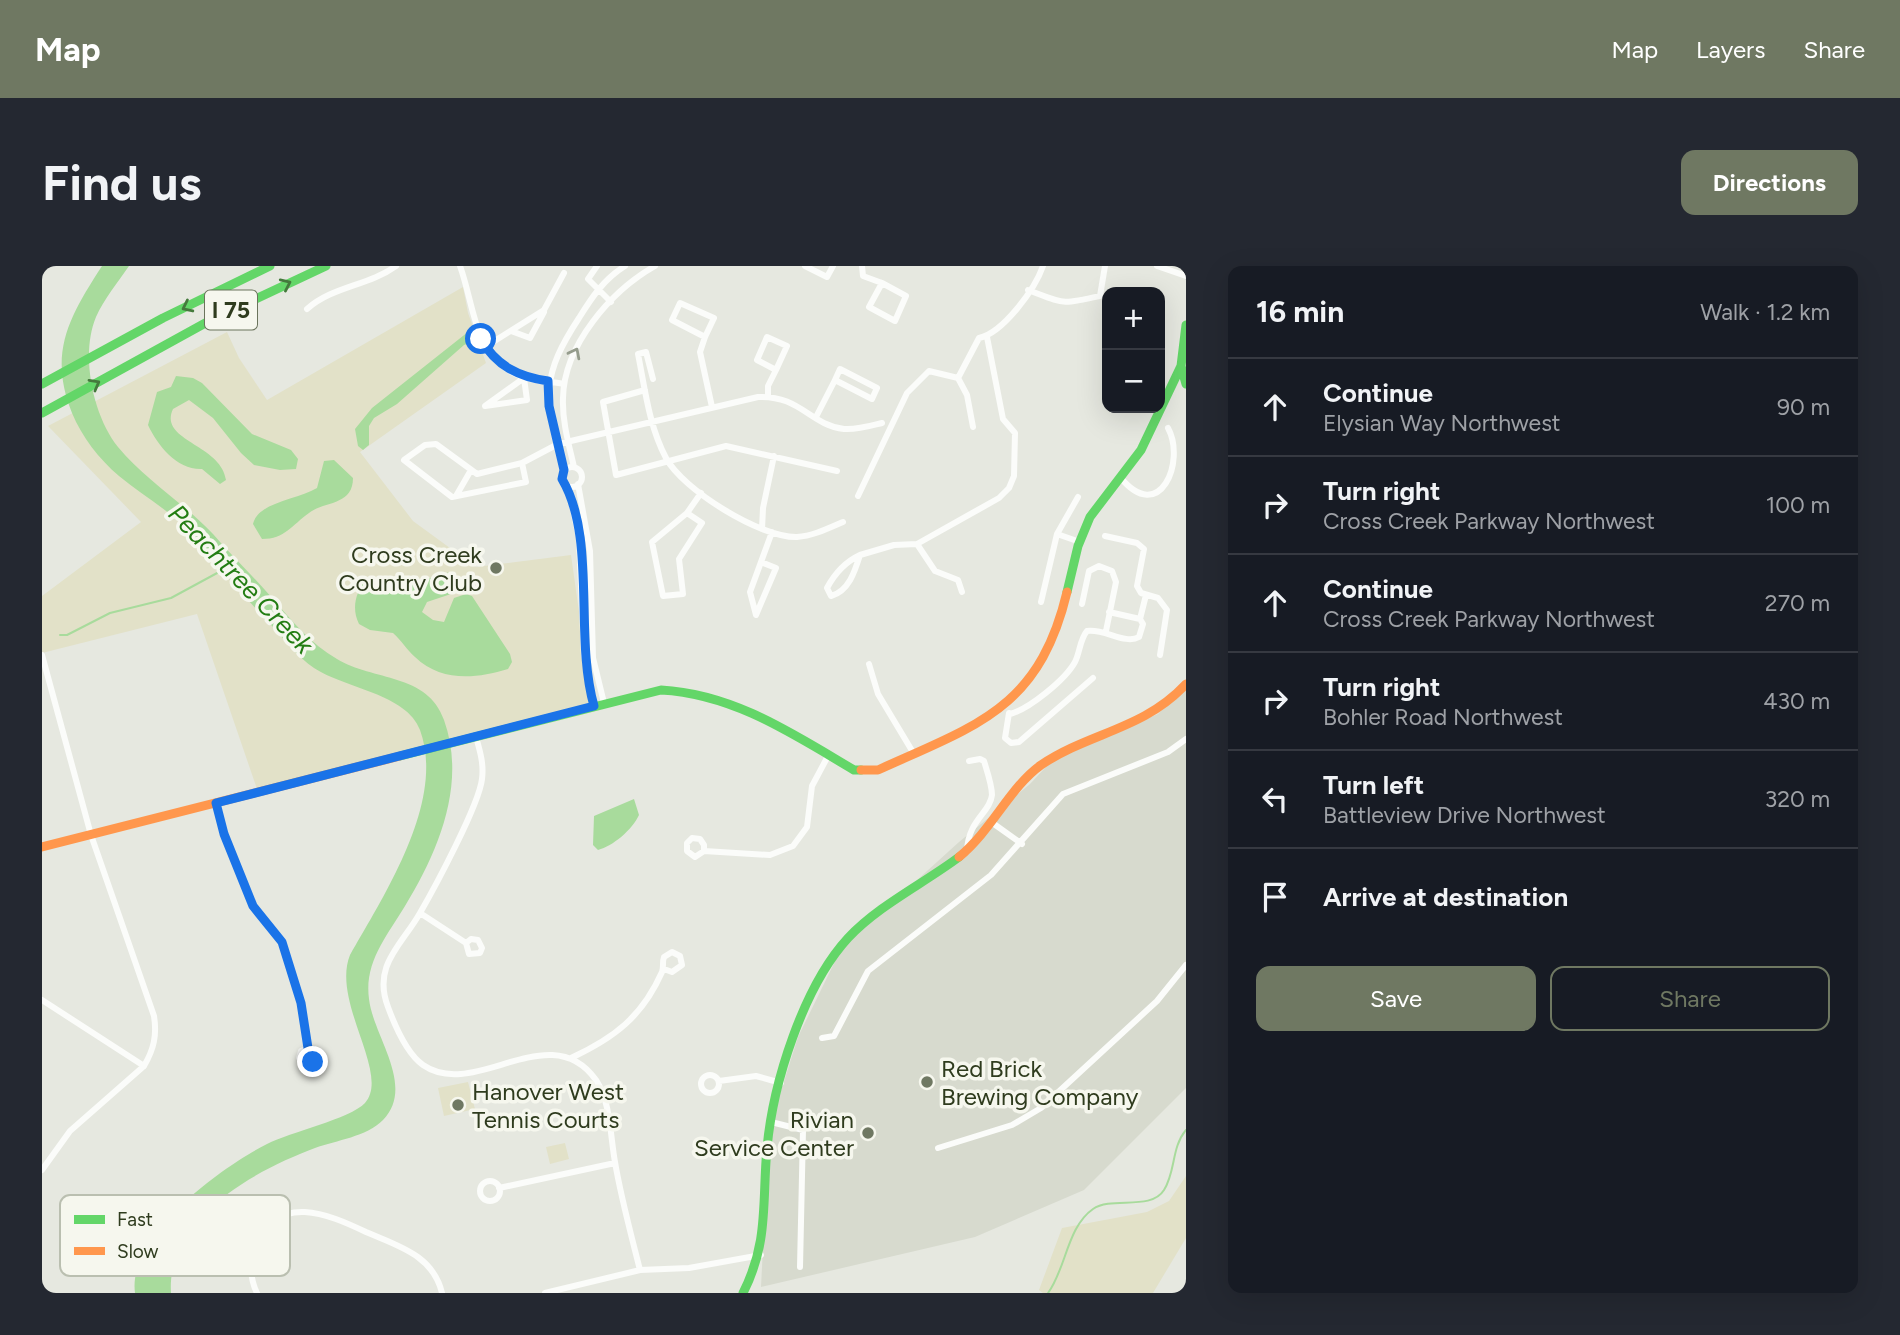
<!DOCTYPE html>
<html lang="en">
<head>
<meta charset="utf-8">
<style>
	body { margin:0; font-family:Figtree,sans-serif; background:#242831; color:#f1f3f6 }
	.controls { position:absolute; right:21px; top:21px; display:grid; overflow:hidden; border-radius:14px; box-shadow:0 7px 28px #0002 }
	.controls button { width:63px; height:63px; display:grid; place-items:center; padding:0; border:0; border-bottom:2px solid #363941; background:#171b24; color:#f1f3f6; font:35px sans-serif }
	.stop { position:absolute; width:21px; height:21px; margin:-16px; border:5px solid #1a73e8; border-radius:50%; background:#fff }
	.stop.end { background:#1a73e8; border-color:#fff; box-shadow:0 2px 7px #0008 }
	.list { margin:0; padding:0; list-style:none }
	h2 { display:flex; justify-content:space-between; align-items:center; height:91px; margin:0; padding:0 28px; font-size:30px }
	h2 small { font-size:23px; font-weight:400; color:#9ea1a6 }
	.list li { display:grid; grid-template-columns:46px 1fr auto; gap:21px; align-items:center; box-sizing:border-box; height:98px; padding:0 28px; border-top:2px solid #363941 }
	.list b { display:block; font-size:26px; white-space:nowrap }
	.list p { margin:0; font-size:23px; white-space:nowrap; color:#9ea1a6 }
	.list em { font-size:23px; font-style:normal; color:#9ea1a6 }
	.actions { display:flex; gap:14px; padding:21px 28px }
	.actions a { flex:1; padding:16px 0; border:2px solid #6f7862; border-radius:14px; text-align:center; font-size:24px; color:#6f7862 }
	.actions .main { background:#6f7862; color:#fff }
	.icon { flex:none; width:38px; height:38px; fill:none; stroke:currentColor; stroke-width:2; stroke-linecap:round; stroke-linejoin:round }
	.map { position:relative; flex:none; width:1144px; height:1027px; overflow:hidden; border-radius:14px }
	header { display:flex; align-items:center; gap:42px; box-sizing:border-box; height:98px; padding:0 35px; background:#6f7862; color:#fff }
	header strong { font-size:33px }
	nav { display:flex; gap:38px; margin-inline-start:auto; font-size:24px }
	.intro { display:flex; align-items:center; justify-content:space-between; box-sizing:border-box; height:168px; padding:0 42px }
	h1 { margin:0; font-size:49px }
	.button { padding:18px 32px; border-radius:14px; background:#6f7862; color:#fff; font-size:24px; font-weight:700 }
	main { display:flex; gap:42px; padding:0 42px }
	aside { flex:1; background:#171b24; border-radius:14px; box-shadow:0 7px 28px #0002 }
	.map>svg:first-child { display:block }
	.built { fill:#d7dace }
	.green { fill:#e2e1c8 }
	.water { fill:#a8db9c }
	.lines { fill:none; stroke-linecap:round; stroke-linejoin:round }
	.stream { stroke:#a8db9c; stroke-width:2 }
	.street { stroke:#fbfcfa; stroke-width:6 }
	.fast { stroke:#63d668; stroke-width:9 }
	.slow { stroke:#ff974d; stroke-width:9 }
	.oneway { stroke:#447a3c }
	.oneway2 { stroke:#959c8c }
	.route { stroke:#1a73e8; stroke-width:9 }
	.poi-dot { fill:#6f7862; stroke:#f6f7ee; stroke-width:2.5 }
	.labels { text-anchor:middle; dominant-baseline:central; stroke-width:7; stroke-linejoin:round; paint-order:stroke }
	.shield { fill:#f6f7ee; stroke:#6b745c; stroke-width:2 }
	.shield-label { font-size:23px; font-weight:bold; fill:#2f3c1e }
	.poi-label { font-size:24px; fill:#2f3c1e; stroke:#f6f7ee; text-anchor:end }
	.water-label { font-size:26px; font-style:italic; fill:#237d13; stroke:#f6f7ee }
	.key { fill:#f6f7ee; stroke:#babfb0; stroke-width:2 }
	.key-label { font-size:19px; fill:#2f3c1e }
</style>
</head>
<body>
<header>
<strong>Map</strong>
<nav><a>Map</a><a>Layers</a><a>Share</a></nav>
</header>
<div class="intro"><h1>Find us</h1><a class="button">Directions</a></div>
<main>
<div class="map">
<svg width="1144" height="1027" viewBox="0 0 1144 1027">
	<rect width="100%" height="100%" fill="#e6e8e0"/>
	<path class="built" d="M1144,418V822L1042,924L933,971L719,1021L727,863L756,771L799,683L917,576L988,518L1015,489L1116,448Z"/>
	<path class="green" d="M421,21L426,47L444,97L318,186L371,255L434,301L529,289L550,438L215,523L155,348L0,387V330L99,256L6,160L185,66L197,92L225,134Z
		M426,816L433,843L402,850L396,822Z
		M523,877L527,893L508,898L504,881Z
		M1144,910V972L1111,1027H1001L997,1024L1020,962L1105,946L1127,935Z"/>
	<path class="water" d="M60,0H87C76,16 62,33 54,51C38,89 51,150 76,181C103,214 142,237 171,268C190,290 212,311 231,333C250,355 269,378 295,393C331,415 386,407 402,454C425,518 396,586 363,640C345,670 322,696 327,733C331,770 374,820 341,854C324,871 295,874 273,882C214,904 124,952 129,1027H93C85,969 180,901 225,878C248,866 308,853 323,837C349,808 289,736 308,689C342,629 404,535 378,464C365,428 302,422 272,402C256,391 244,375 231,361C203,331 176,301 150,270C130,245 101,230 77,210C57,193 40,171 30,147C6,87 27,51 60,0Z
		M431,62L436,74L422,79L355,138L332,152L327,160V179L321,184L316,180L313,163L330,142Z
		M134,110L151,112L160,117L210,168L249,184L256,193L254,203L238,204L212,199L199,187L171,152L147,134L131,143C116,175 179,178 184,214L178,218L160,203C135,204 116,180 106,159L115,126L129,121Z
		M292,194L311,212C311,240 282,235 267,247C250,259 243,273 220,273L211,258C216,236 255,234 275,222L282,195Z
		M408,306L412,307L418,316V325L385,336L380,346L391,354L402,356L412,332L424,328L430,330L468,388L470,396L466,403C433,413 399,416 373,391C365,384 359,374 351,367L328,364L317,358C309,342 314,326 324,313L333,311C355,328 384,312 408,306Z
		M592,533L597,549C590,564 571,580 556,584L551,579L552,550Z"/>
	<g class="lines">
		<path class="stream" d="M18,369H25L68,347L129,332L177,306
			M1006,1027C1024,1003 1025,961 1051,943C1070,930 1109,945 1122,924C1134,905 1129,882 1144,864"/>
		<path class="street" d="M418,0C433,41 432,97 484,112C496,115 510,116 522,118
			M555,0L546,13L569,36
			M763,0L785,11L791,0
			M820,0L821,10L840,17
			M1115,0L1144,10
			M840,17L864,30L853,55L827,41Z
			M986,24C1023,38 1018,39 1058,30L1063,0
			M638,37L672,52L663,71L630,54Z
			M265,43C291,20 326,20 354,0
			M469,65L488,72L502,46
			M663,71L658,86L670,141
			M725,71L745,80L734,104L715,94Z
			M443,81L502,44L522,7
			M798,103L835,122L830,133L793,114Z
			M482,112L485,134L443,140Z
			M916,112L925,129L931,161
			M611,113L604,86L596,88C603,123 607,160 624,192C641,224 719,272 755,271C771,270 787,262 801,256
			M603,124L561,136L574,209L684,180L795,205
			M726,130V120L734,104
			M774,151L793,114
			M394,178L435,208L480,197L484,216L410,231L362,194L383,179Z
			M480,197L516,178L716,131C758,129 768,159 802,163C815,164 828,160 840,157
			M532,201C527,179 520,155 521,132C522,79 569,25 613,0
			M520 211a10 10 0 1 1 20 0a10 10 0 1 1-20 0Z
			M522,204C505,133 495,116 537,52C550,31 562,13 583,0
			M1078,211C1118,260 1144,195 1126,162
			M536,218L548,285L551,392L562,437
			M526,220L537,272L542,389L552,440
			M414,230L429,204
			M816,230L865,127L887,105L916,112L937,72C961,67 993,23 1001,0
			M645,247L660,257L637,293L641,328L621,330L610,276L645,247L659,227
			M720,263L721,242L732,190
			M1015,268L1038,276
			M1063,270L1095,277L1102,283L1095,320L1099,327L1116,332L1125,344L1118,389
			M875,278L893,305L916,314L920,326
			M818,289C803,296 793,307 785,322L789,330C807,325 813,305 818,289L852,279L875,278L957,232L967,222L972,210L973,167L961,153L945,71
			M719,296L734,302L714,349L708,326L730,266
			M999,336L1015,268L1036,231
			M1040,338L1047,305L1057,300L1070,305L1074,316L1064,365
			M1098,353L1104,329
			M0,389L49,569L112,750C115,769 112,783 102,800L28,865L0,904
			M827,398L836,428L872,488
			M967,447L963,472L969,477L977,476L1051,412
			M968,448C987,443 1023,414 1033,396C1038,386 1038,373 1045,365C1062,362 1083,379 1097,371L1101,358L1098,353L1067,346
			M434,471C438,485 442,498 440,513C437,539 393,621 378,647C360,679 330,699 346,741C353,760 364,787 381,799C433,835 508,749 554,814C569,837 568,869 573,896C579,932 589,968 598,1004
			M174,537L182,567L211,640L240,676L259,737L266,782L273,786V794L266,798L257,792L259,785L266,782
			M952,558L980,578
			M662,585V579L658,573L650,572L645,577V585L653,591L662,585L728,589L751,580L765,561L770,520L786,490
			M925,585C926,554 948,547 950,529C950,519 945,505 942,495L938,493L927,495
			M378,647L424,677L427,688L438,687L440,682L436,674L429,673L424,677
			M0,734L102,800
			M780,772L792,770L826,705L949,609L1021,528L1126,486L1144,473
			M529,792C572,772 600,751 620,706C622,701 620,696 622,691L630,686L638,690L640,699L630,706L622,703
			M659 818a9 9 0 1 1 18 0a9 9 0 1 1-18 0Z
			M677,815L714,810L739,817
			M729,856L761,864L758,1001
			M896,882L970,859L999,842L1115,735L1144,699
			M438 925a10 10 0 1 1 20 0a10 10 0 1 1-20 0Z
			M457,922L573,897
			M215,1027C208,1013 207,995 213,980C236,926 286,948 324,966C356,980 391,989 400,1027
			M503,1027L598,1004L647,1002L719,989"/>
		<path class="fast" d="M1144,59L1139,100L1144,118
			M0,118L121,52L228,0
			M0,147L167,55L284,0
			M1025,326L1036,280L1048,251L1099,184L1139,100
			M358,490L619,424C692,428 751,468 812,504H819
			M701,1027C727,976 720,936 725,882C731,817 761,721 806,672C837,639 881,618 917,591"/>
		<path class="slow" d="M819,504H836C935,459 997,443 1025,326
			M0,581L358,490
			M917,591C950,564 968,521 999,499C1048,466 1101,464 1144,418"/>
	</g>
	<defs><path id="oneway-chevron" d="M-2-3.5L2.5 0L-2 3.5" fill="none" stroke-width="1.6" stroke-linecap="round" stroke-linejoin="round" transform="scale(1.75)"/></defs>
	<g class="oneway">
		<use href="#oneway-chevron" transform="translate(244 18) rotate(-25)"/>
		<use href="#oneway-chevron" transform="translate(145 41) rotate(154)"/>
		<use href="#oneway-chevron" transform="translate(53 118) rotate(-29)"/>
	</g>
	<use class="oneway2" href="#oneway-chevron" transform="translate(533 87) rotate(-63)"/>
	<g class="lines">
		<path class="route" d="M271,796L273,786L266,782L259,737L240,676L211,640L182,568L174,537L552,440C532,370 555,272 520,213L522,204L507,140L506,115C477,111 454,100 439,73"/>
	</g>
	<g class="poi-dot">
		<circle cx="454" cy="302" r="7"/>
		<circle cx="885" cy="816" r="7"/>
		<circle cx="416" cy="839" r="7"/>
		<circle cx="826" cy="867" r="7"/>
	</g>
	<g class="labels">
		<rect class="shield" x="163" y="24.5" width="52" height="39" rx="5"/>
		<g class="shield-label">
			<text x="189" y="44">I 75</text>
		</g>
		<g class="poi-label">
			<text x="440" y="288">Cross Creek<tspan x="440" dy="28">Country Club</tspan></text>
			<text x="899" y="802" text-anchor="start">Red Brick<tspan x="899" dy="28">Brewing Company</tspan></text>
			<text x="430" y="825" text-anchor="start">Hanover West<tspan x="430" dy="28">Tennis Courts</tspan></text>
			<text x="812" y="853">Rivian<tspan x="812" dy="28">Service Center</tspan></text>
		</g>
		<g class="water-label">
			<text transform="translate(199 313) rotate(46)">Peachtree Creek</text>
		</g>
	</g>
	<rect x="18" y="929" width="230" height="81" rx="10" class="key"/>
	<rect x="32" y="949" width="31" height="9" fill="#63d668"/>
	<rect x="32" y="981" width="31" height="8" fill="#ff974d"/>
	<g class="key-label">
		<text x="75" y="960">Fast</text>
		<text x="75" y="992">Slow</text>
	</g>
</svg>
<div class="controls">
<button>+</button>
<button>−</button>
</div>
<div class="stop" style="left:439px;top:73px"></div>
<div class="stop end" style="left:271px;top:796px"></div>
</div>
<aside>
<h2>16 min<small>Walk · 1.2 km</small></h2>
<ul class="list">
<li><svg class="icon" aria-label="ahead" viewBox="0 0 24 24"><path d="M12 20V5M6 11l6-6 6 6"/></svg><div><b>Continue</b><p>Elysian Way Northwest</p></div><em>90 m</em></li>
<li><svg class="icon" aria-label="right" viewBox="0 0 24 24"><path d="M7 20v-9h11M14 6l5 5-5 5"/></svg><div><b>Turn right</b><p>Cross Creek Parkway Northwest</p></div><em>100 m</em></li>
<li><svg class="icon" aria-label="ahead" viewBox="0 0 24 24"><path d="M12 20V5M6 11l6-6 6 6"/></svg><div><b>Continue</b><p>Cross Creek Parkway Northwest</p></div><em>270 m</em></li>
<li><svg class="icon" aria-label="right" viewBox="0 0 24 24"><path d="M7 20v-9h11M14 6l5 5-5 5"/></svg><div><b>Turn right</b><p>Bohler Road Northwest</p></div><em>430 m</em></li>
<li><svg class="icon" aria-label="left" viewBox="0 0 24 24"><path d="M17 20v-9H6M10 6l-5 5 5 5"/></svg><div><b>Turn left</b><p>Battleview Drive Northwest</p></div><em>320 m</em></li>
<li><svg class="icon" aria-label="arrive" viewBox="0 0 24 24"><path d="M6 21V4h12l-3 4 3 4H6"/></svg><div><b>Arrive at destination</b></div></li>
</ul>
<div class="actions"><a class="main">Save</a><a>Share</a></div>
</aside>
</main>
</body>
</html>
